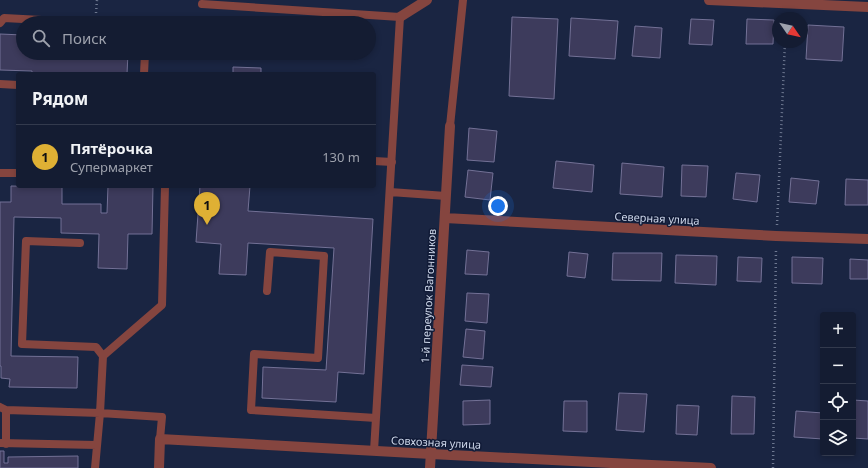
<!DOCTYPE html>
<html lang="ru">
<head>
<meta charset="utf-8">
<style>
	body { margin:0; font-family:"Noto Sans",sans-serif; background:#1d253a; color:#f1f3f6 }
	.controls { position:absolute; right:12px; bottom:12px; display:grid; overflow:hidden; border-radius:4px; box-shadow:0 2px 6px #0003 }
	.controls button { width:36px; height:36px; display:grid; place-items:center; padding:0; border:0; border-bottom:1px solid #333a4d; background:#141c32; color:#f1f3f6; font:20px sans-serif }
	.compass { position:absolute; left:772px; top:12px; width:36px; height:36px; border-radius:50%; background:#141c32; box-shadow:0 2px 6px #0003; rotate:124deg }
	.you { position:absolute; left:498px; top:206px; width:14px; height:14px; margin:-10px; border:3px solid #fff; border-radius:50%; background:#1a73e8; box-shadow:0 0 0 6px #1a73e833 }
	.badge { display:grid; place-items:center; width:26px; height:26px; border-radius:50%; background:#dfb034; color:#111; font-size:13px; font-weight:700 }
	.pin { position:absolute; translate:-50% -33px; filter:drop-shadow(0 1px 2px #0008) }
	.pin::after { content:''; position:absolute; top:21px; width:14px; height:12px; background:inherit; clip-path:polygon(0 0,100% 0,50% 100%) }
	.list { margin:0; padding:0; list-style:none }
	h2 { display:flex; justify-content:space-between; align-items:center; height:52px; margin:0; padding:0 16px; font-size:17px }
	h2 small { font-size:13px; font-weight:400; color:#9da1ac }
	.list li { display:grid; grid-template-columns:26px 1fr auto; gap:12px; align-items:center; box-sizing:border-box; height:64px; padding:0 16px; border-top:1px solid #333a4d }
	.list b { display:block; font-size:15px; white-space:nowrap }
	.list p { margin:0; font-size:13px; white-space:nowrap; color:#9da1ac }
	.list em { font-size:13px; font-style:normal; color:#9da1ac }
	.icon { flex:none; width:22px; height:22px; fill:none; stroke:currentColor; stroke-width:2; stroke-linecap:round; stroke-linejoin:round }
	.map { position:relative; flex:none; width:868px; height:468px; overflow:hidden }
	.search { position:absolute; background:#141c32; box-shadow:0 2px 6px #0003; left:16px; top:16px; width:360px; height:44px; display:flex; align-items:center; gap:10px; box-sizing:border-box; padding:0 14px; border-radius:22px; color:#9da1ac; font-size:15px }
	.panel { position:absolute; background:#141c32; box-shadow:0 2px 6px #0003; left:16px; top:72px; width:360px; height:116px; border-radius:4px }
	.map>svg:first-child { display:block }
	.building { fill:#3d3b5c; stroke:#737196 }
	.lines { fill:none; stroke-linecap:round; stroke-linejoin:round }
	.path { stroke:#6e7890; stroke-width:2.5; stroke-dasharray:1 3; stroke-linecap:butt }
	.service { stroke:#85453f; stroke-width:8 }
	.minor { stroke:#85453f; stroke-width:10 }
	.labels { text-anchor:middle; dominant-baseline:central; stroke-width:3; stroke-linejoin:round; paint-order:stroke }
	.street-label { font-size:11px; fill:#cdd6e9; stroke:#111b37 }
</style>
</head>
<body>
<div class="map">
<svg width="868" height="468" viewBox="0 0 868 468">
	<rect width="100%" height="100%" fill="#1a2542"/>
	<path class="building" d="M512,17L558,19L554,99L509,96Z
		M571,18L618,21L615,59L569,56Z
		M691,19L714,20L712,45L689,44Z
		M747,19L774,20L773,44H746Z
		M808,25L844,27L842,61L806,59Z
		M635,26L662,28L660,58L632,56Z
		M0,34L23,35V53H28V54L46,55V53H128L127,74H32V71L0,70Z
		M227,53H262V57L227,56Z
		M233,67L261,68V74H233Z
		M469,128L497,131L494,162L467,160Z
		M556,161L594,165L592,192L553,188Z
		M622,163L664,167L662,197L620,194Z
		M682,165L708,166L706,197L681,196Z
		M468,170L493,173L490,200L465,197Z
		M736,173L760,175L757,202L733,199Z
		M791,178L819,181L816,204L789,202Z
		M846,179L868,180V205H845Z
		M11,186L62,187V204H101V213H107L108,186H153L152,234H128L127,269L98,268L99,234L61,233V218L14,217L11,356L78,357L77,388L9,387L10,379L1,378V366H0V202H11Z
		M200,186H250L248,211L373,219L364,374L338,372L336,402L262,398L263,367L326,370L334,248L248,243L246,275L219,274L221,244L196,242Z
		M467,250L489,252L487,275L465,274Z
		M569,252L588,254L585,278L567,276Z
		M613,253H662L661,281L612,280Z
		M676,255L717,256L716,285L675,283Z
		M738,257L762,258L761,282L737,281Z
		M792,257L823,258L822,284L792,283Z
		M850,259L868,260V279H850Z
		M467,293L489,294L487,323L465,321Z
		M466,329L485,331L483,359L463,357Z
		M462,365L493,367L491,387L460,385Z
		M619,393L647,394L644,432L616,430Z
		M732,396L755,397L754,434H731Z
		M490,400V424L463,425V401Z
		M853,400L868,401V439L853,438Z
		M564,401H587V432L563,431Z
		M677,405L699,406L697,435L676,434Z
		M796,411L823,413V439L794,437Z
		M0,451H4V463H8V457L78,456V468H0Z"/>
	<g class="lines">
		<path class="path" d="M96,13L97,0
			M777,225L785,42
			M773,468L776,248"/>
		<path class="service" d="M202,4L400,17L374,451
			M0,23L4,18L98,23
			M144,74L145,53
			M0,84L18,85
			M450,126L463,0
			M374,161L392,162
			M0,173H18
			M390,192L446,196
			M80,243L26,241L22,344L96,347L103,356L100,413L162,417L160,439
			M267,291L270,252L324,256L318,358L254,354L251,410L376,418
			M103,356L162,305L165,186
			M0,407L6,410L100,413L95,468
			M0,443L97,445
			M6,444V410"/>
		<path class="minor" d="M709,0L868,7
			M400,17L427,0
			M445,218L776,236L868,239
			M159,468L160,439L431,454L711,468
			M430,468L450,126"/>
	</g>
	<g class="labels">
		<g class="street-label">
			<text transform="translate(657 218) rotate(3)">Северная улица</text>
			<text transform="translate(428 296) rotate(-87)">1-й переулок Вагонников</text>
			<text transform="translate(436 442) rotate(3)">Совхозная улица</text>
		</g>
	</g>
</svg>
<div class="controls">
<button>+</button>
<button>−</button>
<button><svg class="icon" aria-label="locate" viewBox="0 0 24 24"><circle cx="12" cy="12" r="6"/><path d="M12 2v4M12 18v4M2 12h4M18 12h4"/></svg></button>
<button><svg class="icon" aria-label="layers" viewBox="0 0 24 24"><path d="M12 4l9 5-9 5-9-5zM3 14l9 5 9-5"/></svg></button>
</div>
<svg class="compass" viewBox="-18 -18 36 36"><path d="M0-13l5 13h-10z" fill="#e53935"/><path d="M0 13l5-13h-10z" fill="#9da1ac"/></svg>
<div class="you"></div>
<div class="pin badge" style="left:207px;top:225px">1</div>
<div class="search"><svg class="icon" aria-label="search" viewBox="0 0 24 24"><circle cx="10" cy="10" r="6"/><path d="M15 15l6 6"/></svg>Поиск</div>
<section class="panel">
<h2>Рядом<small></small></h2>
<ul class="list">
<li><span class="badge">1</span><div><b>Пятёрочка</b><p>Супермаркет</p></div><em>130 m</em></li>
</ul>
</section>
</div>
</body>
</html>
